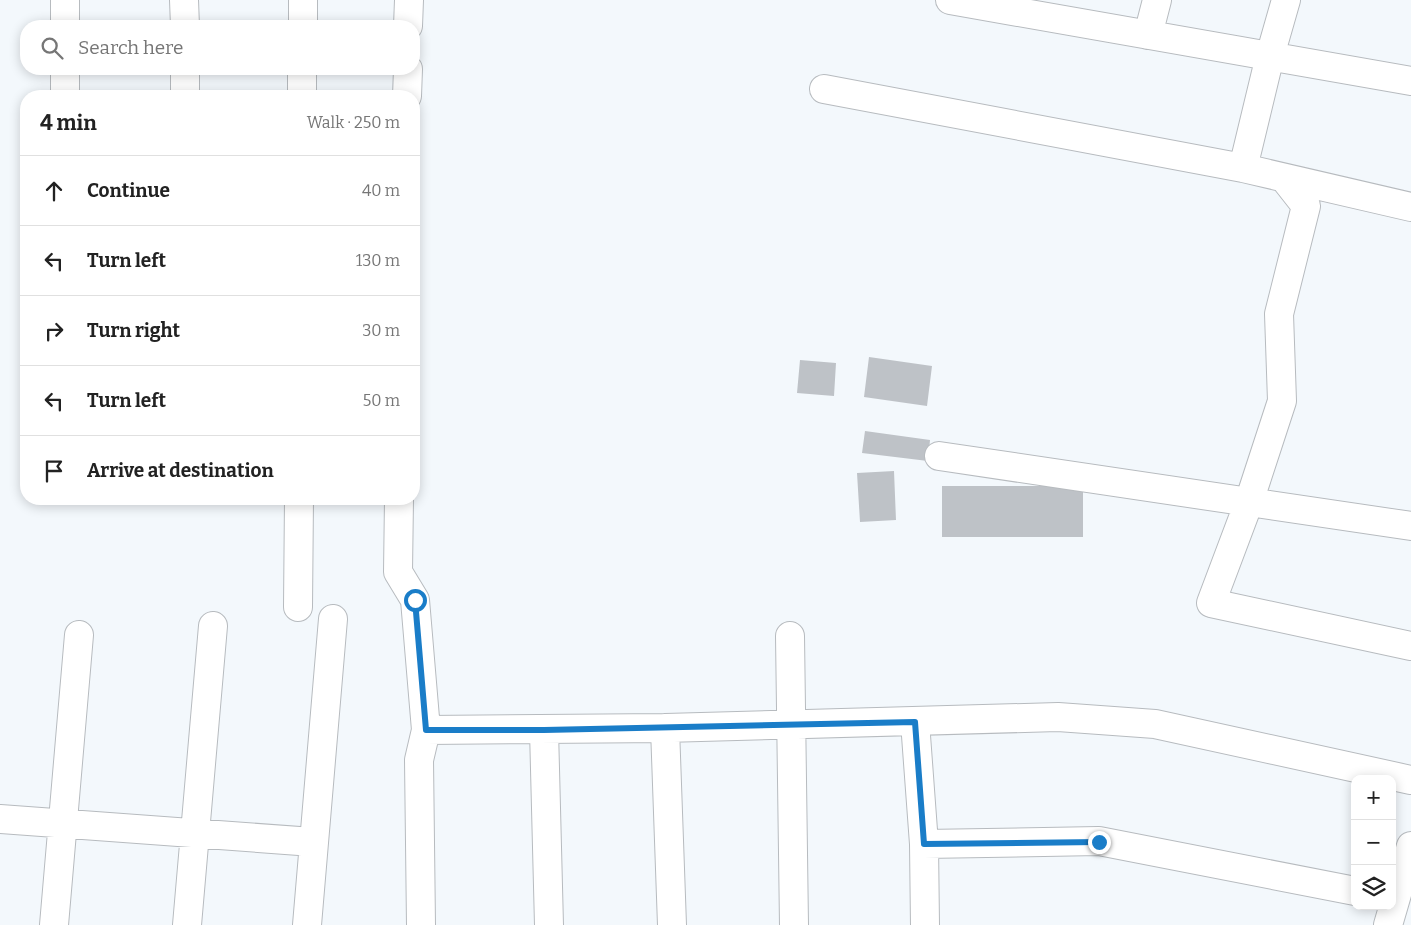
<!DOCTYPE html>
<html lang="en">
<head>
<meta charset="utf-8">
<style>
	body { margin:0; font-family:Bitter,serif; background:#f6f6f6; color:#222 }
	.controls { position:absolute; right:15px; bottom:15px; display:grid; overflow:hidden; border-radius:10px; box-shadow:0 2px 12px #0003 }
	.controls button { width:45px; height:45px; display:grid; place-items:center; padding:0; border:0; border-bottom:1px solid #e0e0e0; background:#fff; color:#222; font:25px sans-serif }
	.stop { position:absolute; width:15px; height:15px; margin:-11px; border:4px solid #1a7dc8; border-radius:50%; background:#fff }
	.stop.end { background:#1a7dc8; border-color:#fff; box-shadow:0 1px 5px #0008 }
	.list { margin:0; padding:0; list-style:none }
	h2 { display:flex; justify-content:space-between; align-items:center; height:65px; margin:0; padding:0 20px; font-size:21px }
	h2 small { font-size:16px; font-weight:400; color:#767676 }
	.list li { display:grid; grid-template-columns:32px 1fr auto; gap:15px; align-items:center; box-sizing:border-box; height:70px; padding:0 20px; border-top:1px solid #e0e0e0 }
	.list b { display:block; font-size:19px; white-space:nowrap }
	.list em { font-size:16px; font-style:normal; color:#767676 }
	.icon { flex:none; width:28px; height:28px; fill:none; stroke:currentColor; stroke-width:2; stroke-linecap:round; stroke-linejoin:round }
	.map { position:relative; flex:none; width:1411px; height:925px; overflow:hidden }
	.search { position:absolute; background:#fff; box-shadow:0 2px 12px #0003; left:20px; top:20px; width:400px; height:55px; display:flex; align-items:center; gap:12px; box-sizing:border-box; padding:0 18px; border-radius:20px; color:#767676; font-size:19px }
	.panel { position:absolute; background:#fff; box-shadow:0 2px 12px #0003; left:20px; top:90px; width:400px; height:415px; border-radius:20px }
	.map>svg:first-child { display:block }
	.building { fill:#bec2c7 }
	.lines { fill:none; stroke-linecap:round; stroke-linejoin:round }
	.minor-casing { stroke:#b7bbbf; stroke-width:30 }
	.minor { stroke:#fff; stroke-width:28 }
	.route { stroke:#1a7dc8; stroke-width:6 }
</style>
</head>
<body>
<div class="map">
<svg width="1411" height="925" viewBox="0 0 1411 925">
	<rect width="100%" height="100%" fill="#f3f8fc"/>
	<path class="building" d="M869,357L932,366L927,406L864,397Z
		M800,360L836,363L834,396L797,393Z
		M865,431L930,440L928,461L862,453Z
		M894,471L896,520L860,522L857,473Z
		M942,486H1083V537H942Z"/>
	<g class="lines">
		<g class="minor-casing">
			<path id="minor" d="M184,0L185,26
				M950,0L1411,81
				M65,26V0
				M303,26V0
				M408,26L409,0
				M1148,35L1157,0
				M185,69V96
				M824,89L1243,168L1411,207
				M65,96V69
				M302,96V69
				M407,96L408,69
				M1243,168L1270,56L1286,0
				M1284,178L1306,206L1279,314L1282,401L1249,502L1211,603L1411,646
				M939,456L1411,526
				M399,499L398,572L415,600L426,730L419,760L421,925
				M298,607L299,499
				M790,636L794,925
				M915,722L924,844L925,925
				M665,728L672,925
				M426,730L665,728L1058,717L1155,724L1411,780
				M544,730L549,925
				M0,819L313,842
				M924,844L1099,841L1355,891
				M54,925L79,635
				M187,925L213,626
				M307,925L333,619
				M1388,925L1411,846"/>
		</g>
		<use href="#minor" class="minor"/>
	</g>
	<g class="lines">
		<path class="route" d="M415,600L426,730H544L915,722L924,844L1099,842"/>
	</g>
</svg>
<div class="controls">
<button>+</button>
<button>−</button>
<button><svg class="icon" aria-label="layers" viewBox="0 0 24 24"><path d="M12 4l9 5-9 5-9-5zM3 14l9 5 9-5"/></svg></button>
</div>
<div class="stop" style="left:415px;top:600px"></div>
<div class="stop end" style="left:1099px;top:842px"></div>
<div class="search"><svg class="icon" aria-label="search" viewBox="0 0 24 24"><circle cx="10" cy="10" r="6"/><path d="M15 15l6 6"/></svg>Search here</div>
<section class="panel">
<h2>4 min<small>Walk · 250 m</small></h2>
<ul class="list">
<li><svg class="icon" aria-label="ahead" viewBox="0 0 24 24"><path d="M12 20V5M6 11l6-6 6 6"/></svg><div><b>Continue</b></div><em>40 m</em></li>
<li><svg class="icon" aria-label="left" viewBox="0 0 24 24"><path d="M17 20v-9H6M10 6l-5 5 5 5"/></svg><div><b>Turn left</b></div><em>130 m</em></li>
<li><svg class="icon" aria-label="right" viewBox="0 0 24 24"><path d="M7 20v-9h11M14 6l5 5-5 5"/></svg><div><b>Turn right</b></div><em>30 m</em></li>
<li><svg class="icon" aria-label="left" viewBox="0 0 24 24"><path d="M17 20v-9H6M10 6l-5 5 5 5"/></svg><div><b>Turn left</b></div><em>50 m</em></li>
<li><svg class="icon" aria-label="arrive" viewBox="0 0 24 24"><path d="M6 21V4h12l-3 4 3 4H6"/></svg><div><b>Arrive at destination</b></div></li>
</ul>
</section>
</div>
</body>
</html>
